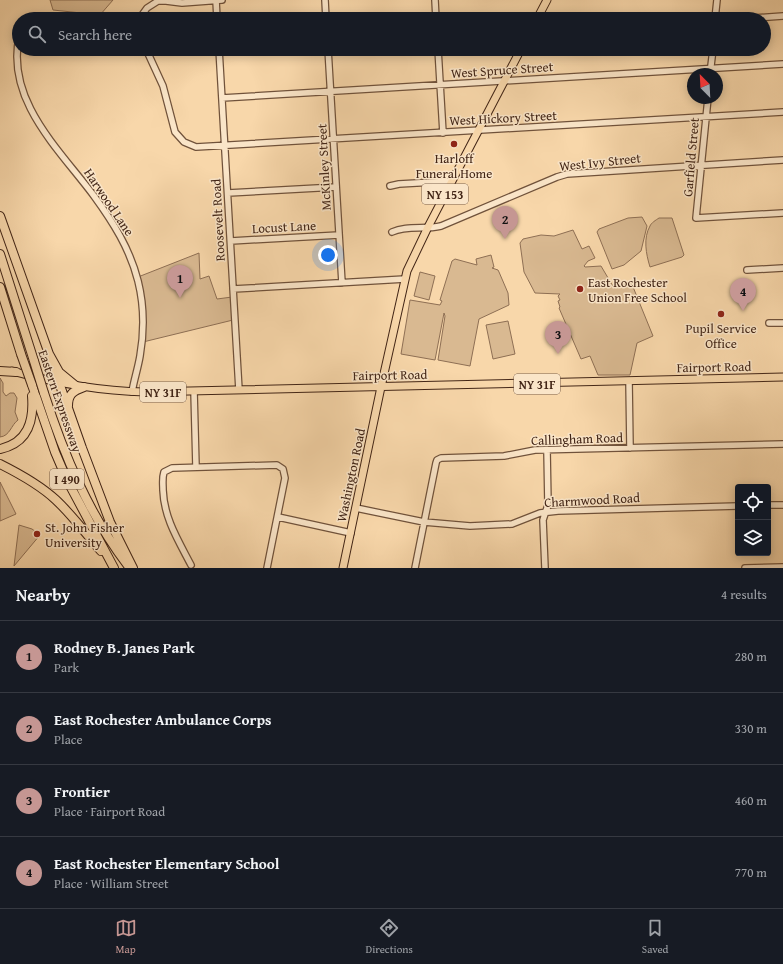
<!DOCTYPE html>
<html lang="en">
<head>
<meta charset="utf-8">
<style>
	body { margin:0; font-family:"Gentium Book Plus",serif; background:#20242c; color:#f1f3f6 }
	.controls { position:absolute; right:12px; bottom:12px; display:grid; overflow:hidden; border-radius:4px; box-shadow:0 2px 10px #0003 }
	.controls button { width:36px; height:36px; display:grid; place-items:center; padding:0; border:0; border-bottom:1px solid #363941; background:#171b24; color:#f1f3f6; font:20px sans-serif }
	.compass { position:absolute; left:687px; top:68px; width:36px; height:36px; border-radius:50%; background:#171b24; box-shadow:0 2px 10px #0003; rotate:336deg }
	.you { position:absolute; left:328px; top:255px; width:14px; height:14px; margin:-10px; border:3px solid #fff; border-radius:50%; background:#1a73e8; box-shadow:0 0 0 6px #1a73e833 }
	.badge { display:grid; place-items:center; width:26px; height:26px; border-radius:50%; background:#c59692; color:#111; font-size:13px; font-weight:700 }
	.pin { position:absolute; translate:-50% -33px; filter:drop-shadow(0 1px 2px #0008) }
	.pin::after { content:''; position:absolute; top:21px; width:14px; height:12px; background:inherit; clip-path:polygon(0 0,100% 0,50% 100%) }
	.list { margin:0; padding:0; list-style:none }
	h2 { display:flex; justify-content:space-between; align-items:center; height:52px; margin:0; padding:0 16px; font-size:17px }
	h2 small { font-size:13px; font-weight:400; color:#9ea1a6 }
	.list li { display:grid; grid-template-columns:26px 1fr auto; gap:12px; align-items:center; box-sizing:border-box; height:72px; padding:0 16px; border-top:1px solid #363941 }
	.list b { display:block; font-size:15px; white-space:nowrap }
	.list p { margin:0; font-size:13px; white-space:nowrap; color:#9ea1a6 }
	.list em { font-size:13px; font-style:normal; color:#9ea1a6 }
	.icon { flex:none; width:22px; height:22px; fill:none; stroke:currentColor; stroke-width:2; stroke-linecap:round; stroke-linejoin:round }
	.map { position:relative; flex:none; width:783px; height:568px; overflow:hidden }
	.search { position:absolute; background:#171b24; box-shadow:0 2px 10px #0003; left:12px; right:12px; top:12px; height:44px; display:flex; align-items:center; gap:10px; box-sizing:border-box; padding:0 14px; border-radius:22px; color:#9ea1a6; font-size:15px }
	.sheet { height:340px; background:#171b24 }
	nav { display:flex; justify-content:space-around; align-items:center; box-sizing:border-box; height:56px; border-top:1px solid #363941; background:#171b24; font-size:11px; color:#9ea1a6 }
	nav a { display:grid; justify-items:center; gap:2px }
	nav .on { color:#c59692 }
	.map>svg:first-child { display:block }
	.green { fill:#d9b991; stroke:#8e6f54 }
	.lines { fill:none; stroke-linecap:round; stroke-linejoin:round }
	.minor-casing { stroke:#70523b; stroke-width:8 }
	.major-casing { stroke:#422516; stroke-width:9 }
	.highway-casing { stroke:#422516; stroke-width:10 }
	.minor { stroke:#fae5c8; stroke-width:5.5 }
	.major { stroke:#f8d7aa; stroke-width:7 }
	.highway { stroke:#f8d7aa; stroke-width:8 }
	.highway-bridge-casing { stroke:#422516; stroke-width:10; stroke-linecap:butt }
	.highway-bridge { stroke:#f8d7aa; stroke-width:8 }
	.poi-dot { fill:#8f2418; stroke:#fae5c8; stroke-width:1.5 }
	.labels { text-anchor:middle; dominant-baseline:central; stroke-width:3; stroke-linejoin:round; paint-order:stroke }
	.shield { fill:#fae5c8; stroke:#795f4b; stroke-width:1 }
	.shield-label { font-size:12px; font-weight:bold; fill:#422516 }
	.street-label { font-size:13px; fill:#422516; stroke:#fae5c8 }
	.poi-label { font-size:13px; fill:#422516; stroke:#fae5c8 }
</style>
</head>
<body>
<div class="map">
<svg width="783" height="568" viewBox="0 0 783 568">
	<rect width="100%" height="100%" fill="#f8d7aa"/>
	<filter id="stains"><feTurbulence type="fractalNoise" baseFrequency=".005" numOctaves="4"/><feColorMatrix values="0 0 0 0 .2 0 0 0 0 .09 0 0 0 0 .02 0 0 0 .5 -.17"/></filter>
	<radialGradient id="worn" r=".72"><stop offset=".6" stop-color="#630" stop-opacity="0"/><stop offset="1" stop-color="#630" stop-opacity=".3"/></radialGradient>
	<path class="green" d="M50,0H113L100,15L53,10Z
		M642,217L647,226L641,251L624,265L612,269L597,232L599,229L628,218Z
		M659,218H672L684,255L682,257L650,267C646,254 643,238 650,226C651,223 656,220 659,218Z
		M573,230L582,249L589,246L595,258L588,261L584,266L585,267L601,266L614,288L631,282L653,336L637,343L630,375H598L590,356L581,359L559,308L560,307L558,301L560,300L558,296L560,294L535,293L524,272L520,243L523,239L541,235L554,236Z
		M199,253L200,279L209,276L217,299L232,297L233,320L143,342L138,277Z
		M491,255L494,267L492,268L498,270L499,272L508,293L509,305L479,319L470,366L438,360L445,316L444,313L435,360L401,354L410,300L440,305L442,301L440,300L452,261L455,259L477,265L476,259Z
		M420,272L435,276L429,300L414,296Z
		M508,321L515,354L493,359L486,325Z
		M0,378L3,383V392L6,396L10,393H14L17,398L15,412L18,420C11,425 10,436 0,437Z
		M0,482L16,514L0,521Z
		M19,525L32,529L40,535L14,566Z"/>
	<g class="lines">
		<g class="minor-casing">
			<path id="minor" d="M216,0L217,19
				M325,0L326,19
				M435,0L436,19
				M139,19L147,8L158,1H166L182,3L222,0
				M715,19L717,0
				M741,19L783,16
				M19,37C6,101 59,149 94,196C113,222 130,249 138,281C144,305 144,333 140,356C138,368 134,380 132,392
				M146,49L163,86L175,132L184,142L196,147L783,112
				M219,49L239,390
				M328,49L342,283
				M438,49L443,133
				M219,50L231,49
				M710,74L713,49
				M222,98L783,64
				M708,98L696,218L783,213
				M390,186L399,184L452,181
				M228,193L336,187
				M392,232C407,225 425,230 441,226L557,177L567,174L783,160
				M231,241L339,235
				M747,270L783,268
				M233,289L405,279
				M769,323H783
				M629,381L630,448
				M194,391L196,467
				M768,505H783
				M356,508L424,522L470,526L512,524L540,513L558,511L738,506
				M278,517L351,533
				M191,565C178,540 164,518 163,490C163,484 162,478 164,472L172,468L277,465L283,469L285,478L267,568
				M415,568L436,463L437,460L441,458L504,456L535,450L783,444
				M545,568L543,520L548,505L547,450
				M745,568L783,567"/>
		</g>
		<g class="major-casing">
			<path id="major" d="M537,19L547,0
				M12,371C55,383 99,391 145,392L783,377
				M343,568L381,387L407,271L428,227L521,49"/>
		</g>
		<g class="highway-casing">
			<path id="highway" d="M0,216L49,354L59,372L76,386
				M0,254L34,361
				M0,287L21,354
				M49,354L82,448L110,522L133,568
				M0,371L16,372
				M32,385L55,452L67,480L114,568
				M44,393C64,455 89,515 129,567
				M68,406C68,394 73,391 84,387
				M0,449C28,443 34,421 32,396
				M0,464C20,474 40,485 56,500C73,516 86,534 101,551"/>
		</g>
		<use href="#minor" class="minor"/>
		<use href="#major" class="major"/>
		<use href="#highway" class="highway"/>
		<g class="highway-bridge-casing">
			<path id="highway-bridge" d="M21,354L32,385
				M34,361L44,393"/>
		</g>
		<use href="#highway-bridge" class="highway-bridge"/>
	</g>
	<g class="poi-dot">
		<circle cx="454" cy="144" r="4"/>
		<circle cx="580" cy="289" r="4"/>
		<circle cx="721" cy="314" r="4"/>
		<circle cx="37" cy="534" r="4"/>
	</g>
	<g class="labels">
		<g class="shield">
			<rect x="422" y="184" width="46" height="20" rx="3"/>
			<rect x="514" y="374" width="46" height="20" rx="3"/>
			<rect x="140" y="382" width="46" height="20" rx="3"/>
			<rect x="50" y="469" width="34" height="20" rx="3"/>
		</g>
		<g class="shield-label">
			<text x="445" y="194">NY 153</text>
			<text x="537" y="384">NY 31F</text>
			<text x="163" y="392">NY 31F</text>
			<text x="67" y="479">I 490</text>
		</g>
		<g class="street-label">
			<text transform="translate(502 70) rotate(-4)">West Spruce Street</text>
			<text transform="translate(503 118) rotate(-3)">West Hickory Street</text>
			<text transform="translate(691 157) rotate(-85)">Garfield Street</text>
			<text transform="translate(600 162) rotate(-6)">West Ivy Street</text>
			<text transform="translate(324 167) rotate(-93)">McKinley Street</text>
			<text transform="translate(109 202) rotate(56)">Harwood Lane</text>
			<text transform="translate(218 220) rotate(-93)">Roosevelt Road</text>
			<text transform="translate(284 227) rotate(-3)">Locust Lane</text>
			<text transform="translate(714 367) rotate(-1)">Fairport Road</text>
			<text transform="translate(390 375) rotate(-1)">Fairport Road</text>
			<text transform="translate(60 401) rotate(71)">Eastern Expressway</text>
			<text transform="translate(577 439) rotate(-2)">Callingham Road</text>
			<text transform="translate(351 475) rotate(-78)">Washington Road</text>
			<text transform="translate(592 500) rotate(-3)">Charmwood Road</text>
		</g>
		<g class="poi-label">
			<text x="454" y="158">Harloff<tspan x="454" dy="15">Funeral Home</tspan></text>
			<text x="588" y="282" text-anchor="start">East Rochester<tspan x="588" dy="15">Union Free School</tspan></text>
			<text x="721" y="328">Pupil Service<tspan x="721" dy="15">Office</tspan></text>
			<text x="45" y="527" text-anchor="start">St. John Fisher<tspan x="45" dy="15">University</tspan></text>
		</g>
	</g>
	<rect width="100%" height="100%" filter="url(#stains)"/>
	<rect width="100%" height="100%" fill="url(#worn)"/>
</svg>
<div class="controls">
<button><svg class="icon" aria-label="locate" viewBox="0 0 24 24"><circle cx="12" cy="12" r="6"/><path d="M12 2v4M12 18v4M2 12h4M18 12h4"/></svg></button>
<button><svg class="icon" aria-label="layers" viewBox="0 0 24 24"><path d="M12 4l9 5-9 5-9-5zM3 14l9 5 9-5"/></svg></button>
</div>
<svg class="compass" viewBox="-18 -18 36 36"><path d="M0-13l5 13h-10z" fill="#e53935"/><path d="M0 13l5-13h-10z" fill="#9ea1a6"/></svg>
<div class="you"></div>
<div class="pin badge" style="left:180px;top:298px">1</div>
<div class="pin badge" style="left:505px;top:239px">2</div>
<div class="pin badge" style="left:558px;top:354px">3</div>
<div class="pin badge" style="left:743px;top:311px">4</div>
<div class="search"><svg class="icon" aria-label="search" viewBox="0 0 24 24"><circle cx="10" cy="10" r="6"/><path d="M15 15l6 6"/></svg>Search here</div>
</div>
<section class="sheet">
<h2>Nearby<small>4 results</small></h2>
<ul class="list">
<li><span class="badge">1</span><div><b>Rodney B. Janes Park</b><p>Park</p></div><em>280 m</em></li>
<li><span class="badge">2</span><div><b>East Rochester Ambulance Corps</b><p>Place</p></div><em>330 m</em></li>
<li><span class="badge">3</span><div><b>Frontier</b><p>Place · Fairport Road</p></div><em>460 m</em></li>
<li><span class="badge">4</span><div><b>East Rochester Elementary School</b><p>Place · William Street</p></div><em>770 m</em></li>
</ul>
</section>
<nav>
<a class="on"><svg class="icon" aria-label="map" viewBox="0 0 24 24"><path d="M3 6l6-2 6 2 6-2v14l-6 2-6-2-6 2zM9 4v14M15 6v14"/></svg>Map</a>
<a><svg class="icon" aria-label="directions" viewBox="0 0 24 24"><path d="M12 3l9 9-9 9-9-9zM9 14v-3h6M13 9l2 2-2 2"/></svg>Directions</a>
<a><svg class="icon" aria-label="saved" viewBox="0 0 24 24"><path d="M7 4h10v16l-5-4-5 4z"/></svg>Saved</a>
</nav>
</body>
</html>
